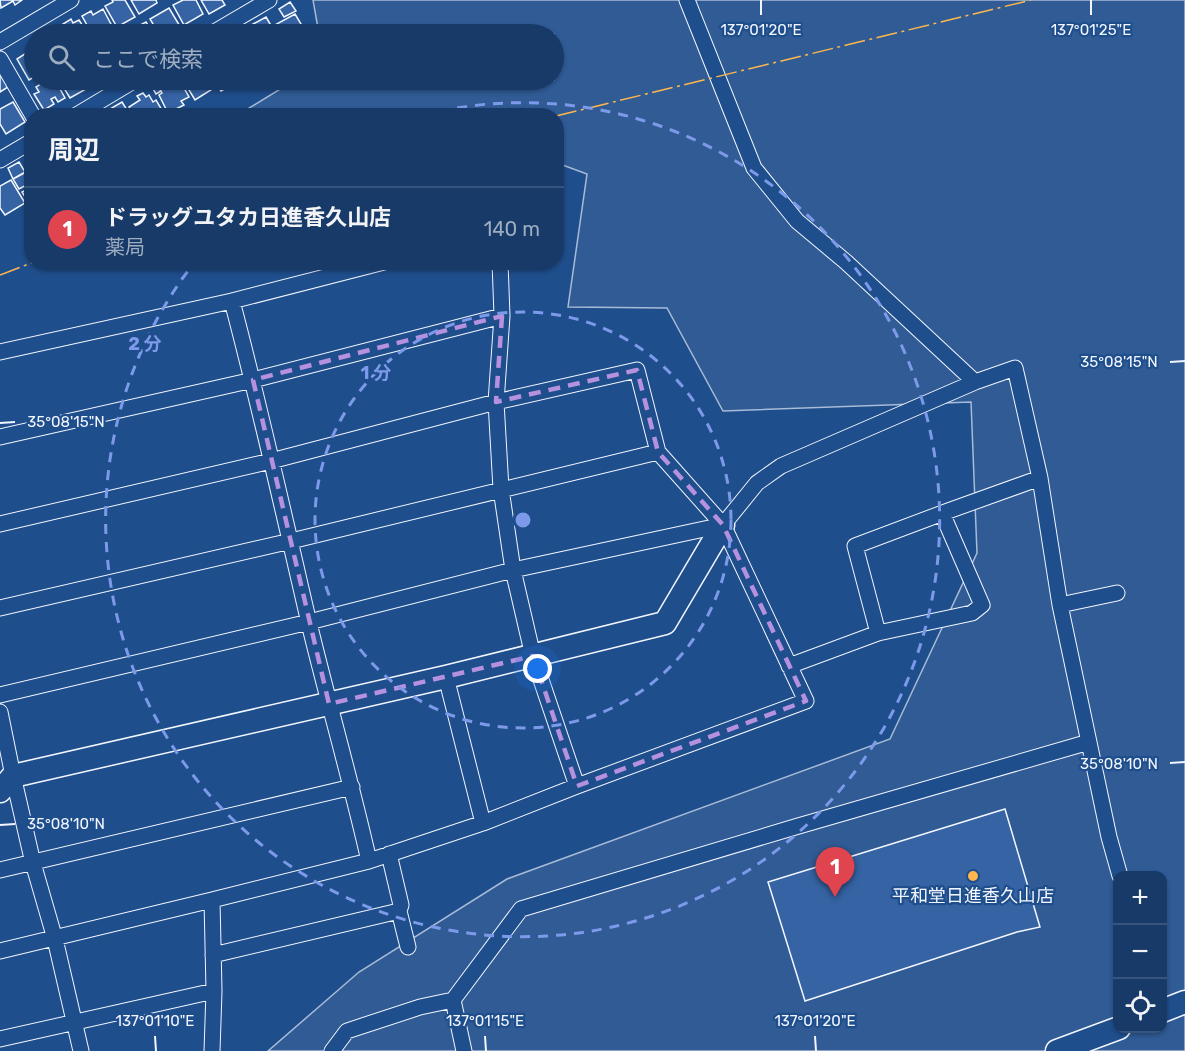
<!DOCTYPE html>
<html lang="ja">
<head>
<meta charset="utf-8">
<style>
	body { margin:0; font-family:Rubik,"Noto Sans JP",sans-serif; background:#244571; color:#f1f3f6 }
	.controls { position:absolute; right:18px; bottom:18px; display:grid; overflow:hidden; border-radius:12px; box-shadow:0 2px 4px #0004 }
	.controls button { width:54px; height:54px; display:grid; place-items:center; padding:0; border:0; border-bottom:2px solid #36547d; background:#173a69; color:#f1f3f6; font:30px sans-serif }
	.you { position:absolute; left:538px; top:669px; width:21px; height:21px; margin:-15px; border:4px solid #fff; border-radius:50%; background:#1a73e8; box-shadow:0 0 0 9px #1a73e833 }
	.badge { display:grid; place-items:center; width:39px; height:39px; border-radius:50%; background:#8abfa5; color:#fff; font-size:20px; font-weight:700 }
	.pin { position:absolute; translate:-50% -50px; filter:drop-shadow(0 2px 3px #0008) }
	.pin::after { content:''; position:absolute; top:32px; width:21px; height:18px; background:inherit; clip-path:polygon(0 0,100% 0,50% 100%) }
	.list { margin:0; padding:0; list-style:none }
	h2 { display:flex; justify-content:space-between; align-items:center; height:78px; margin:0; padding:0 24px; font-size:26px }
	h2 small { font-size:20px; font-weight:400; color:#9eadc0 }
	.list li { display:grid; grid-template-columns:39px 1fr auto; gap:18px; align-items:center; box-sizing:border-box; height:84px; padding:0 24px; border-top:2px solid #36547d }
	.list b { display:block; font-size:22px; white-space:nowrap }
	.list p { margin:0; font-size:20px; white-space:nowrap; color:#9eadc0 }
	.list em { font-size:20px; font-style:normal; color:#9eadc0 }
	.icon { flex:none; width:33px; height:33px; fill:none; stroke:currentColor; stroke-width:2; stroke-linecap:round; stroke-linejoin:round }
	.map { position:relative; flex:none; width:1185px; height:1051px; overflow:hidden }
	.search { position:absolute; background:#173a69; box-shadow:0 2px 4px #0004; left:24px; top:24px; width:540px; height:66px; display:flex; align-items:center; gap:15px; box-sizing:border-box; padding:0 21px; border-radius:33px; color:#9eadc0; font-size:22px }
	.panel { position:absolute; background:#173a69; box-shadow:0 2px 4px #0004; left:24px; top:108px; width:540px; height:162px; border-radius:24px }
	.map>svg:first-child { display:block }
	.built { fill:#305b95; stroke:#a8bbd7; stroke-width:1.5; fill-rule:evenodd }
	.building { fill:#3563a3; stroke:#f2f6ff; stroke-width:1.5 }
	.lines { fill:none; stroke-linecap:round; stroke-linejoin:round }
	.street-casing { stroke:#f2f6ff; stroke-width:17 }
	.secondary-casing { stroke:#f2f6ff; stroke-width:25 }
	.street { stroke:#1f4e8c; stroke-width:15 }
	.secondary { stroke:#1f4e8c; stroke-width:22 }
	.power { stroke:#ffb74d; stroke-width:1.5; stroke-dasharray:21 4.5 3 4.5; stroke-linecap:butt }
	.marked { fill:none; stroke:#b691df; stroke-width:4.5; stroke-dasharray:12 8; stroke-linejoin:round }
	.ticks { fill:none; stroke:#f2f6ff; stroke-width:2 }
	.ring { fill:none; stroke:#7d9aea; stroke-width:3; stroke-dasharray:10 8 }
	.poi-dot { fill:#ffb74d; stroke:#1f4e8c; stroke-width:2 }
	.labels { text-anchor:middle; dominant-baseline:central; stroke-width:4.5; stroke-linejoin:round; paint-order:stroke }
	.poi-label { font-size:18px; fill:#f2f6ff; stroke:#1f4e8c }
	.ticks-label { font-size:15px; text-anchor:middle; fill:#f2f6ff; stroke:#1f4e8c; stroke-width:4.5; stroke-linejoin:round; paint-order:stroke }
	.centre { fill:#7d9aea; stroke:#1f4e8c; stroke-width:3 }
	.ring-label { font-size:18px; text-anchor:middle; font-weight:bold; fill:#7d9aea; stroke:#1f4e8c; stroke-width:4.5; stroke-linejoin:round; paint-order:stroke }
</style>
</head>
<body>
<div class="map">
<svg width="1185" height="1051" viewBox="0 0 1185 1051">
	<rect width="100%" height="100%" fill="#1f4e8c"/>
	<path class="built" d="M313,0H1185V1051H268L359,972L507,879L890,739L977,553L971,402L723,411L667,308L568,307L587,174L557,163L556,116H236L295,80H554V34H319ZM1118,876H1162V1028H1118Z"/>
	<path class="building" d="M0,0H22L15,5L13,1L1,8Z
		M112,0H125L135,17L117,27L105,6L113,2Z
		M131,0H156L157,3L139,14Z
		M183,0H196L203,14L184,25L173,5Z
		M201,0H222L225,5L209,14Z
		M290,2L296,11L284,17L279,9Z
		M169,8L181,28L169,34H159L150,19Z
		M103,9L113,28L102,34H92L82,16L91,11L93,15Z
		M295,14L304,29L301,30L303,34H278L273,26Z
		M266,17L273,29L263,34H247L244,29Z
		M71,19L73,23L79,20L88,34H61L67,31L63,24Z
		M146,22L153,34H126L125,33Z
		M34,48V77L29,80L17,59Z
		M0,73L8,87L0,92Z
		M47,80H55L65,98L58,102L55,97L51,99L54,104L44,110L34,94L39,92L36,87Z
		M59,80H86L87,81L82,83L86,89L70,98Z
		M160,80H173L159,88L161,91L156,94L151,85Z
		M173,80L175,83L180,81L189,97L181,101L184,105L168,113L159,95L162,93L159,88Z
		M183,80H209L214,88L195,100Z
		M214,80H240L221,91Z
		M143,93L146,97L149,95L153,102L156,100L165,115L135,116L129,107L140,100L137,96Z
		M13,102L25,122L6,134L0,124V109Z
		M122,102L127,110L117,116H114L110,109Z
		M19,162L25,172L13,179L8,168Z
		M32,169V182L19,189L13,179Z
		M11,180L25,203L5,215L0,208V186Z
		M32,187V208L22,192Z
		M1005,809L1040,927L1017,932L805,1001L768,882Z"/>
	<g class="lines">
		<g class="street-casing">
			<path id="street" d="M687,0L754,168L797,221L846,262L975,382
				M211,34L269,0
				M0,42L71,0
				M0,59L33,116
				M75,116L135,80
				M0,160L32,141
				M500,262L502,316L496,402L501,489L513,570L533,656L577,786
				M232,301C260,407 284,515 309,623C328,702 351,781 369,861
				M0,352L232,301L384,262
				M0,437L253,380L502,316
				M0,524L271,461L496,402L637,370L658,452L723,525L806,701L577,786L483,823L369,861L212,900L214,991L212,1051
				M1060,605L1117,593
				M0,608L291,541L658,452
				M878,633L972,613L982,605L942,513
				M789,666L878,633L855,546L948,511L1040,478
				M446,677L483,823
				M0,695L309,622L513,570L723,525L757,483L781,466L975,382L1015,368L1040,478L1060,605L1109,837L1120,876
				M0,712L13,776L33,863L55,939L81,1051
				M0,870L352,787
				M399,911L408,947
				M0,951L212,900
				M213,955L399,911L401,905L389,854
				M453,1000L521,909L795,827L1089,742
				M0,1039L214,991
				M332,1051L347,1031L420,1007L453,1000L464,1051"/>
		</g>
		<g class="secondary-casing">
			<path id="secondary" d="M0,791L13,776L446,677L665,623L723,525
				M1162,1011L1185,1002
				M1057,1051L1119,1028"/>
		</g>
		<use href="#street" class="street"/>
		<use href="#secondary" class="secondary"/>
		<path class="power" d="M556,116L1031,0
			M0,275L34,262"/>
	</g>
	<path class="marked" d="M502,316L496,402L637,370L658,452L723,525L806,701L577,786L533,656L329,704L253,380Z"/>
	<path class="ticks" d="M761,0V15M1091,0V15M1170,362L1185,361M0,423L15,422M1170,763L1185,762M0,825L15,824M155,1036L156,1051M485,1036L486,1051M815,1036L816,1051"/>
	<g class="ring">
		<circle cx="523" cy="520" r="208"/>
		<path d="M422 115A417 417 0 1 1 194 263"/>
	</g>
	<circle class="poi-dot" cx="973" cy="876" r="6"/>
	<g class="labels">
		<g class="poi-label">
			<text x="973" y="896">平和堂日進香久山店</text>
		</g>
	</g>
	<g class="ticks-label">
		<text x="761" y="35">137°01'20"E</text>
		<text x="1091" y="35">137°01'25"E</text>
		<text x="1119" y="367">35°08'15"N</text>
		<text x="66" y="427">35°08'15"N</text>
		<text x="1119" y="769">35°08'10"N</text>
		<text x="66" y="829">35°08'10"N</text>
		<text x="155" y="1026">137°01'10"E</text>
		<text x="485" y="1026">137°01'15"E</text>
		<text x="815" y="1026">137°01'20"E</text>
	</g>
	<circle cx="523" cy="520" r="9" class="centre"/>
	<g class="ring-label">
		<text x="145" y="350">2 分</text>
		<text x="376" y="379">1 分</text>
	</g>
</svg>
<div class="controls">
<button>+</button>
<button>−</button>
<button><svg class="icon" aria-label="locate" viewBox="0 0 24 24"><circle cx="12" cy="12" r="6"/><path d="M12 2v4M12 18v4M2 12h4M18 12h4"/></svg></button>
</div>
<div class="you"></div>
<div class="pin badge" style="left:835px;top:897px;background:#e0444e">1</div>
<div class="search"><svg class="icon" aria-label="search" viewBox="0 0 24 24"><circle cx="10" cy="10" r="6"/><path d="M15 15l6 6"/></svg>ここで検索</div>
<section class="panel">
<h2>周辺<small></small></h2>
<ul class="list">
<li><span class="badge" style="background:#e0444e">1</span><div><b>ドラッグユタカ日進香久山店</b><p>薬局</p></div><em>140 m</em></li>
</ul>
</section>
</div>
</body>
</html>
